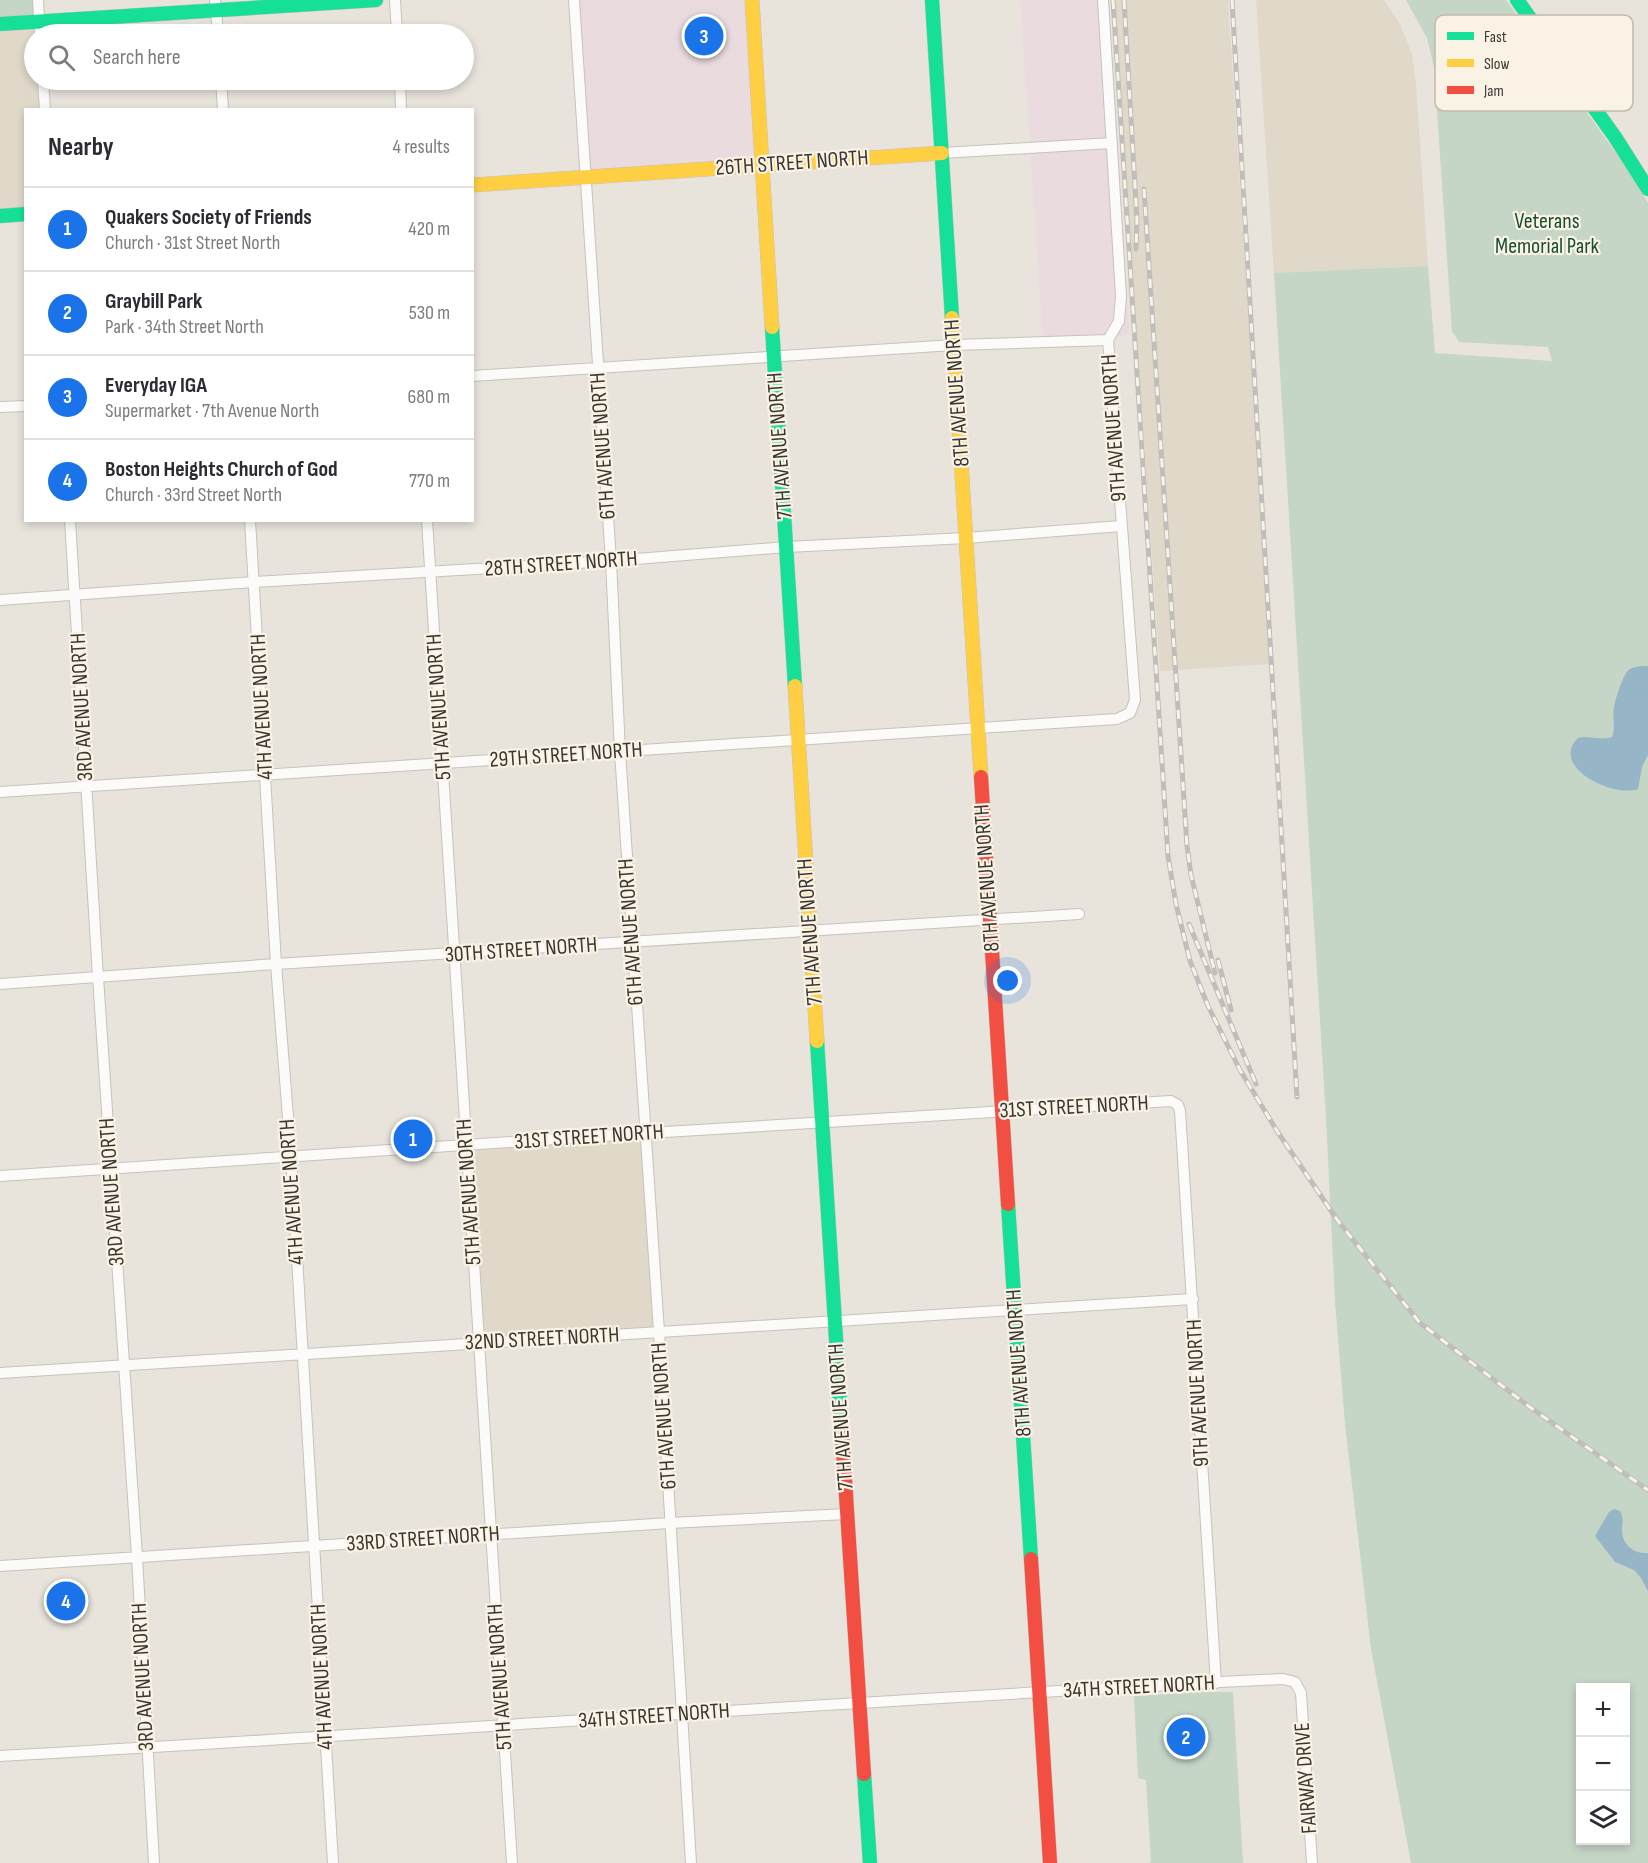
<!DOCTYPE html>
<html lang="en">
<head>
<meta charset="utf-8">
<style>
	body { margin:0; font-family:"Sofia Sans Condensed",sans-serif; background:#f2f2f3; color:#2b2b33 }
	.controls { position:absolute; right:18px; bottom:18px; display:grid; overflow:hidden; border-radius:0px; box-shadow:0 3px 9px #0003 }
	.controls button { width:54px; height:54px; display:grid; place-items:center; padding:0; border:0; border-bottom:2px solid #e1e1e2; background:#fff; color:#2b2b33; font:30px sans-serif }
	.you { position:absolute; left:1008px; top:981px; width:21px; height:21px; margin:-15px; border:4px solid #fff; border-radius:50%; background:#1a73e8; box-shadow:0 0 0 9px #1a73e833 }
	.badge { display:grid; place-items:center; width:39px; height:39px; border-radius:50%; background:#1a73e8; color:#fff; font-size:20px; font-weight:700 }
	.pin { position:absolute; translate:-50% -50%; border:3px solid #fff; box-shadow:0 2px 6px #0006 }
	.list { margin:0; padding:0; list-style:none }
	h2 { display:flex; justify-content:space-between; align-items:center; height:78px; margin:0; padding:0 24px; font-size:26px }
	h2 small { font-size:20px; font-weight:400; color:#7c7c81 }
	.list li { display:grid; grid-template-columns:39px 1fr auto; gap:18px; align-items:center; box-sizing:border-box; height:84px; padding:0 24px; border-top:2px solid #e1e1e2 }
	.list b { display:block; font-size:22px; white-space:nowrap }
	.list p { margin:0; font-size:20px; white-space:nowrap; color:#7c7c81 }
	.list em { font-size:20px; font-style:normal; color:#7c7c81 }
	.icon { flex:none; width:33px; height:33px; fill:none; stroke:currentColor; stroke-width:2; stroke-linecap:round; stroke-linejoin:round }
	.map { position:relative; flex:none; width:1648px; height:1863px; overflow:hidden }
	.search { position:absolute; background:#fff; box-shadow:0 3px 9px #0003; left:24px; top:24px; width:450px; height:66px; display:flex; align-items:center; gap:15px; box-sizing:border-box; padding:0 21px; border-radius:33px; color:#7c7c81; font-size:22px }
	.panel { position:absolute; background:#fff; box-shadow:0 3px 9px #0003; left:24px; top:108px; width:450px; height:414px; border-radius:0px }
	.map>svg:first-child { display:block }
	.commercial { fill:#eadcde }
	.built { fill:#e0d9ca }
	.green { fill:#c5d5c6; fill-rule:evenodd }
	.water { fill:#96b6c7 }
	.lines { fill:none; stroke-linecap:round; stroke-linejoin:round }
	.street-casing { stroke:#c6c2bc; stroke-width:12 }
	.fast-casing { stroke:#c6c2bc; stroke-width:15 }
	.slow-casing { stroke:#c6c2bc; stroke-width:15 }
	.jam-casing { stroke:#c6c2bc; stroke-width:15 }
	.street { stroke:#fcfbfa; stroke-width:10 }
	.fast { stroke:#16e098; stroke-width:14 }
	.slow { stroke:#ffcf43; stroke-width:14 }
	.jam { stroke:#f24e42; stroke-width:14 }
	.rail-casing { stroke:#bfbebc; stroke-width:5 }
	.rail { stroke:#faf2e4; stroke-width:3; stroke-dasharray:9; stroke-linecap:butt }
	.labels { text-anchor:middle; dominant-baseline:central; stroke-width:4.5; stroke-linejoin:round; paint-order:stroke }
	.street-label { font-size:22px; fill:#3a3732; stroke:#faf2e4 }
	.park-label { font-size:22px; fill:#184f33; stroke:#faf2e4 }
	.key { fill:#faf2e4; stroke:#c0baaf; stroke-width:1.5 }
	.key-label { font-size:16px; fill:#3a3732 }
</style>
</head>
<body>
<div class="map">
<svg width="1648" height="1863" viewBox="0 0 1648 1863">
	<rect width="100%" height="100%" fill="#e8e4dc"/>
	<path class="commercial" d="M574,0H752L763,164L585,176Z
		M1020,0H1103L1112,143L1130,335L1043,341Z"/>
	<path class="built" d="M1113,0H1228L1271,664L1160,671Z
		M1256,0H1384L1400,24L1412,54L1416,82L1428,266L1274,273Z
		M39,22L40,34H34V80H43L45,109L26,110L25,215L0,216V24Z
		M644,1133L659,1332L479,1342L466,1145Z"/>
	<path class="green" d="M0,0H38L39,22L0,24Z
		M1406,0H1506L1631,174L1648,203V1863H1411L1371,1649L1345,1424L1335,1301L1326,1118L1274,273L1428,266L1435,353L1552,361L1548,347L1459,342L1452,331L1434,67L1427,38ZM1580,1688H1626V1840H1580Z
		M1201,1692H1233L1243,1863H1149L1151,1862L1146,1780L1138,1778L1134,1696Z"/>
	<path class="water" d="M1641,666H1648V755L1642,767L1638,789C1613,798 1549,767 1578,738C1590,735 1600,741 1612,737C1616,727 1612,718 1614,708C1615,700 1622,678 1627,672C1631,667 1636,667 1641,666Z
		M1614,1509L1620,1511C1624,1518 1622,1523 1622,1530C1622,1545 1634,1554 1648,1553V1591L1641,1578L1634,1570L1615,1562L1595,1536L1609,1512Z"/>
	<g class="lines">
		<g class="street-casing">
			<path id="street" d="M38,0L40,34
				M215,0L218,34
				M395,0L397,34
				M574,0L611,561L620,752L659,1332L691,1863
				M43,80L45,110
				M221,80L223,110
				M400,80L401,110
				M942,153L1112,143
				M472,376L954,345L1108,340
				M0,407L26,406
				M70,520L98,977L137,1557L154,1863
				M250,520L276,964L291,1156L333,1863
				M427,520L512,1863
				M0,600L254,582L611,561L787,547L966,538L1121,526
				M0,792L1117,719L1130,713L1135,700L1108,340L1119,321L1121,296L1103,0
				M0,984L276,964L1079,914
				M0,1176L616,1135L1171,1101L1178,1105L1180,1111L1216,1683
				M0,1373L1193,1299
				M0,1566L670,1523L847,1514
				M0,1756C428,1732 855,1700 1283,1679L1295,1682L1301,1693L1312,1863"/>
		</g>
		<g class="fast-casing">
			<path id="fast" d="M932,0L952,318
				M1517,0L1615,137L1648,189
				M0,24L376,0
				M0,216L26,214
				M772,327L795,686
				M817,1041L842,1433
				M1008,1204L1031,1559
				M864,1774L870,1863"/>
		</g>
		<g class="slow-casing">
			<path id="slow" d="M752,0L772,327
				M472,185L942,153
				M952,318L981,777
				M795,686L817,1041"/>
		</g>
		<g class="jam-casing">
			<path id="jam" d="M981,777L1008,1204
				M842,1433L864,1774
				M1031,1559L1050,1863"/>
		</g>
		<use href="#street" class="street"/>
		<use href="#fast" class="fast"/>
		<use href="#slow" class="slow"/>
		<use href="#jam" class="jam"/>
		<g class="rail-casing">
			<path id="rail" d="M1113,0L1168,856L1176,904L1190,961L1208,1006L1240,1070L1277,1131L1338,1221L1420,1323L1531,1408L1648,1490
				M1124,0L1137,220L1136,249
				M1232,0L1297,1097
				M1144,189L1187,846L1191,875L1215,973
				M1189,924L1256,1084
				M1218,960L1231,1010"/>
		</g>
		<use href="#rail" class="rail"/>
	</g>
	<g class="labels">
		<g class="street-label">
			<text transform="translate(792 163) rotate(-4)">26TH STREET NORTH</text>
			<text transform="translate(957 393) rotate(-94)">8TH AVENUE NORTH</text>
			<text transform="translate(1114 428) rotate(-94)">9TH AVENUE NORTH</text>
			<text transform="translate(603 446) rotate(-94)">6TH AVENUE NORTH</text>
			<text transform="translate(780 446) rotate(-94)">7TH AVENUE NORTH</text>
			<text transform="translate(561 564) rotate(-4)">28TH STREET NORTH</text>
			<text transform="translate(82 707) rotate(-93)">3RD AVENUE NORTH</text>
			<text transform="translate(262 707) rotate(-93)">4TH AVENUE NORTH</text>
			<text transform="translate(439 707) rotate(-94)">5TH AVENUE NORTH</text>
			<text transform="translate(566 755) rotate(-4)">29TH STREET NORTH</text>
			<text transform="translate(987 878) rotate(-94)">8TH AVENUE NORTH</text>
			<text transform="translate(631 932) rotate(-94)">6TH AVENUE NORTH</text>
			<text transform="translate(810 932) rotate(-94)">7TH AVENUE NORTH</text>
			<text transform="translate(521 950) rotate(-4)">30TH STREET NORTH</text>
			<text transform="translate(1074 1107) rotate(-3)">31ST STREET NORTH</text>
			<text transform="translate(589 1137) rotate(-4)">31ST STREET NORTH</text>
			<text transform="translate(112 1192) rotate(-94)">3RD AVENUE NORTH</text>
			<text transform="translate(292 1192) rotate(-94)">4TH AVENUE NORTH</text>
			<text transform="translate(469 1192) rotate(-94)">5TH AVENUE NORTH</text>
			<text transform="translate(542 1339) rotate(-3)">32ND STREET NORTH</text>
			<text transform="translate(1019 1363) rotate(-94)">8TH AVENUE NORTH</text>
			<text transform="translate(1198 1393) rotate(-93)">9TH AVENUE NORTH</text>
			<text transform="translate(664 1416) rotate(-94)">6TH AVENUE NORTH</text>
			<text transform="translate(841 1417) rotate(-94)">7TH AVENUE NORTH</text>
			<text transform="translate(423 1539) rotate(-4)">33RD STREET NORTH</text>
			<text transform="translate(143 1677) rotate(-93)">3RD AVENUE NORTH</text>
			<text transform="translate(322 1677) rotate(-93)">4TH AVENUE NORTH</text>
			<text transform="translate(500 1677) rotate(-94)">5TH AVENUE NORTH</text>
			<text transform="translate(1139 1687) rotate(-3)">34TH STREET NORTH</text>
			<text transform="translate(654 1716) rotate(-4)">34TH STREET NORTH</text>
			<text transform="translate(1306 1778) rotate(-94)">FAIRWAY DRIVE</text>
		</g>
		<g class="park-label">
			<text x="1547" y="221">Veterans<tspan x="1547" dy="25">Memorial Park</tspan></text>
		</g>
	</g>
	<rect x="1435" y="15" width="198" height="96" rx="9" class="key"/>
	<rect x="1447" y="32" width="27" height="8" fill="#16e098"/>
	<rect x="1447" y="59" width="27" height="8" fill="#ffcf43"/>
	<rect x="1447" y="86" width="27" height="8" fill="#f24e42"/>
	<g class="key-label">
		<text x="1484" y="42">Fast</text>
		<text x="1484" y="69">Slow</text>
		<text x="1484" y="96">Jam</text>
	</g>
</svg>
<div class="controls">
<button>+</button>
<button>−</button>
<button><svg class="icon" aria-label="layers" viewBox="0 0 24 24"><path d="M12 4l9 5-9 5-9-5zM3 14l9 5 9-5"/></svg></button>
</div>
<div class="you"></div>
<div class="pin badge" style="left:413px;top:1139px">1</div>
<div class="pin badge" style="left:1186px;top:1737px">2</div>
<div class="pin badge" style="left:704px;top:36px">3</div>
<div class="pin badge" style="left:66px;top:1601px">4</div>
<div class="search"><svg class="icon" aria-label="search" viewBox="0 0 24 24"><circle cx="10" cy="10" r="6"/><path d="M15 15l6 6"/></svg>Search here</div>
<section class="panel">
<h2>Nearby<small>4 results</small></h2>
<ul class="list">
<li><span class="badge">1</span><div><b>Quakers Society of Friends</b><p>Church · 31st Street North</p></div><em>420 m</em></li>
<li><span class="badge">2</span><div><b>Graybill Park</b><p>Park · 34th Street North</p></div><em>530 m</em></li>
<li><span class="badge">3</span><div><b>Everyday IGA</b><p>Supermarket · 7th Avenue North</p></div><em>680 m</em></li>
<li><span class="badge">4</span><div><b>Boston Heights Church of God</b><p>Church · 33rd Street North</p></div><em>770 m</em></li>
</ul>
</section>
</div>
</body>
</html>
